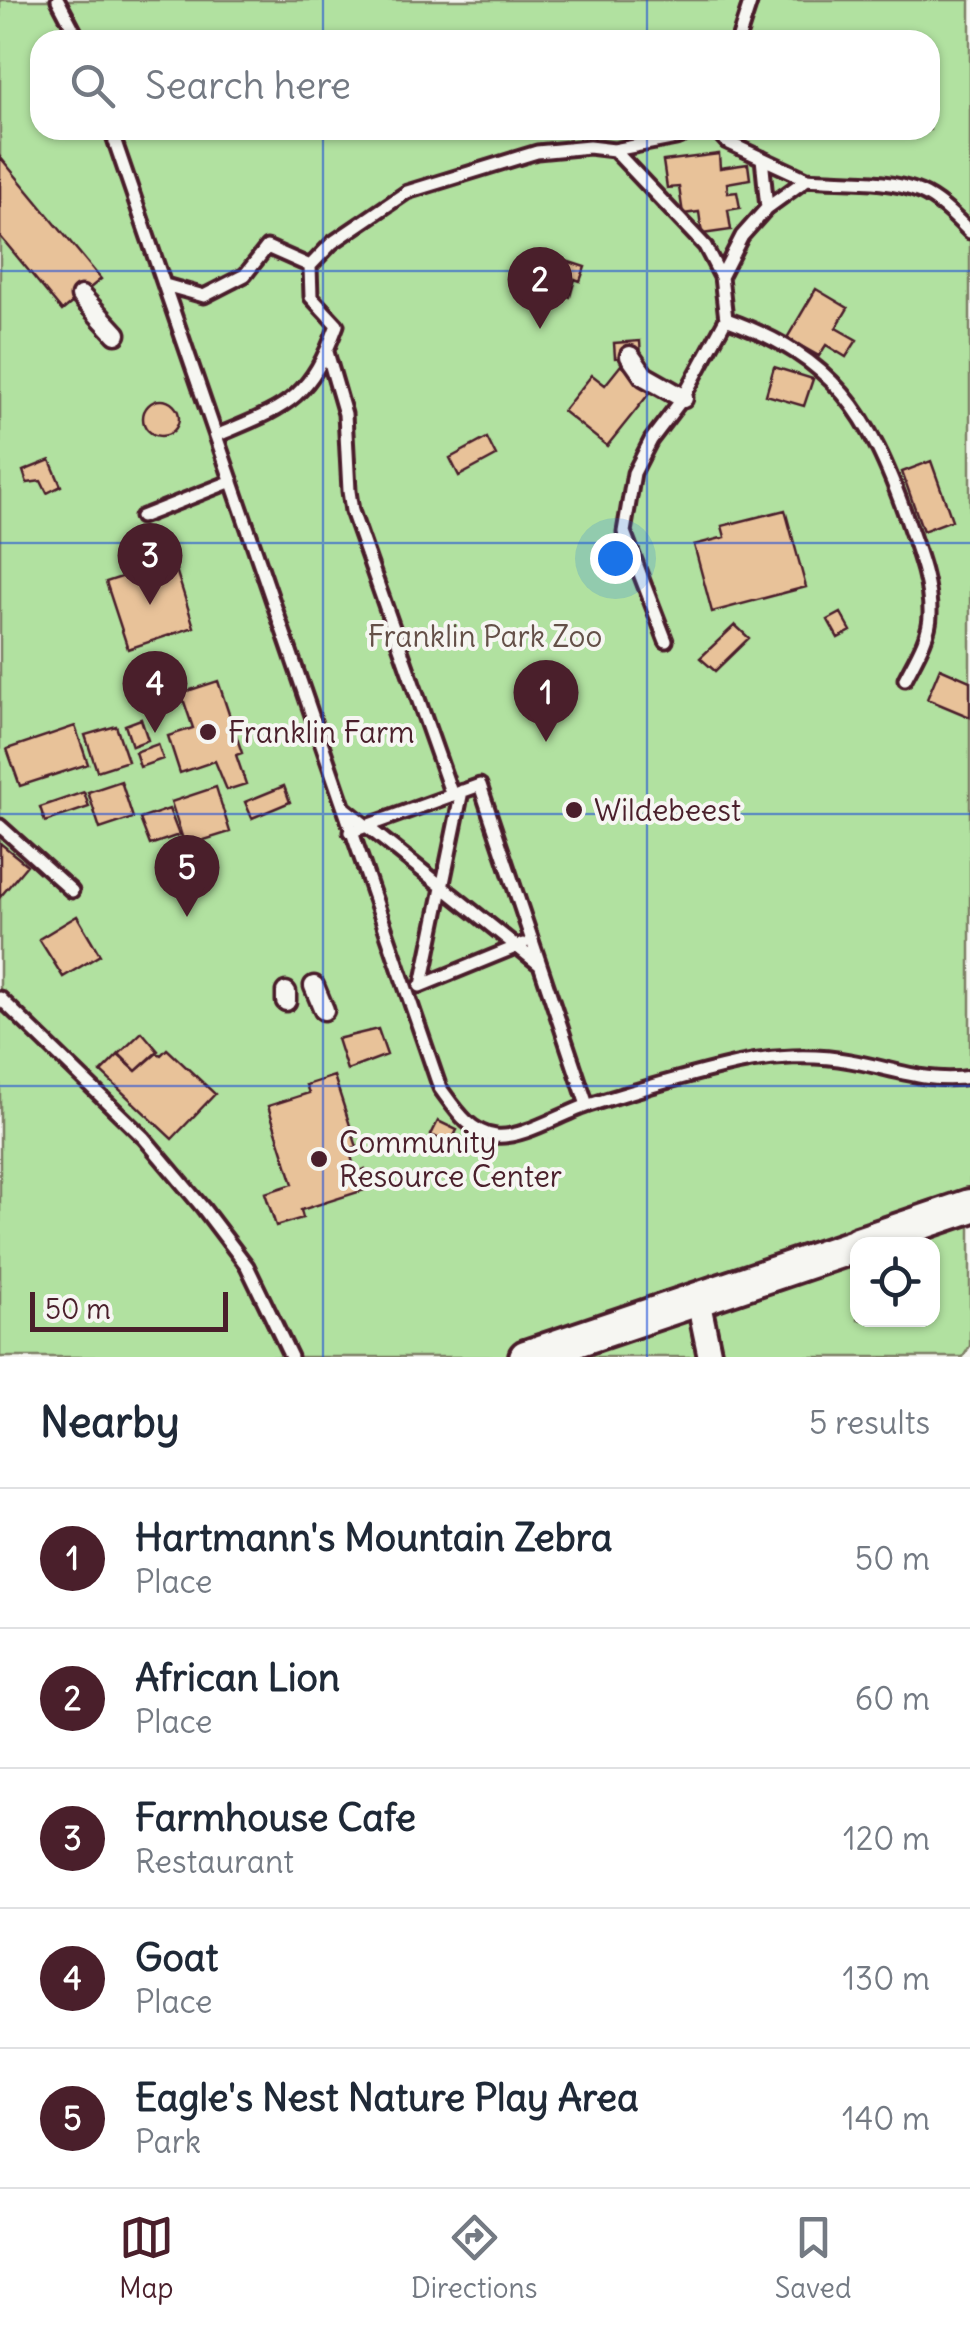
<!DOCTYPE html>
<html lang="en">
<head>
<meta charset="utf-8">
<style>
	body { margin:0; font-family:Delius,sans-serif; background:#f2f2f3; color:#1f2937 }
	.controls { position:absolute; right:30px; bottom:30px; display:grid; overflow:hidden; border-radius:20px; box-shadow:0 2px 8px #0004 }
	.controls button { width:90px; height:90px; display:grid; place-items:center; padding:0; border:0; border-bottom:2px solid #e0e1e3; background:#fff; color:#1f2937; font:50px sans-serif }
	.scale { position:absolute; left:30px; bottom:25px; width:198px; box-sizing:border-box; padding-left:10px; border:5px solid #4a1f2b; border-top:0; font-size:28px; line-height:35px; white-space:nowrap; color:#4a1f2b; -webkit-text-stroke:8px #f6f6f2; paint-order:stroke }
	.you { position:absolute; left:615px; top:558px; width:35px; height:35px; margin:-25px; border:8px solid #fff; border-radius:50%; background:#1a73e8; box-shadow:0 0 0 15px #1a73e833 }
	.badge { display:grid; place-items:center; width:65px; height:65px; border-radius:50%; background:#4a1f2b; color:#fff; font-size:32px; font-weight:700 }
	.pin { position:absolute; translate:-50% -82px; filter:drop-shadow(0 2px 5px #0008) }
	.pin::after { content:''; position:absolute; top:52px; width:35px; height:30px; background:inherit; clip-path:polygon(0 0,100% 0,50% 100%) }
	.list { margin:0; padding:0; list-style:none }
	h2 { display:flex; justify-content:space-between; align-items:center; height:130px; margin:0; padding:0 40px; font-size:42px }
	h2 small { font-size:32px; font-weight:400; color:#747a83 }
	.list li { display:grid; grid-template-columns:65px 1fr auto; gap:30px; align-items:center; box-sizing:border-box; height:140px; padding:0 40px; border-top:2px solid #e0e1e3 }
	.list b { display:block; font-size:38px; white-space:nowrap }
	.list p { margin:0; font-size:32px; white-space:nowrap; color:#747a83 }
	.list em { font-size:32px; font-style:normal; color:#747a83 }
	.icon { flex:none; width:55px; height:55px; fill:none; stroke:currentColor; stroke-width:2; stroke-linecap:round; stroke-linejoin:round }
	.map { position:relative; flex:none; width:970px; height:1357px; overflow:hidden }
	.search { position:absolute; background:#fff; box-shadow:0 2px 8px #0004; left:30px; right:30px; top:30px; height:110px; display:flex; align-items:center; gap:25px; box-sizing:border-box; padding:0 35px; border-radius:30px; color:#747a83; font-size:38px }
	.sheet { height:830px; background:#fff }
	nav { display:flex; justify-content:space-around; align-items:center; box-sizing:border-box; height:140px; border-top:2px solid #e0e1e3; background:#fff; font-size:28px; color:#747a83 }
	nav a { display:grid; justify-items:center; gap:5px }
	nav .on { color:#4a1f2b }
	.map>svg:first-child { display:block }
	.green { fill:#b1e1a0; stroke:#7e8066; stroke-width:2.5; fill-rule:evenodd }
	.building { fill:#e8c299; stroke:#4a1f2b; stroke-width:2.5 }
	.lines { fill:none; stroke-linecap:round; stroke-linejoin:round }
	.service-casing { stroke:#4a1f2b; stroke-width:19 }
	.pedestrian-casing { stroke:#4a1f2b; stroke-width:25 }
	.minor-casing { stroke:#4a1f2b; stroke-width:30 }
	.secondary-casing { stroke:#4a1f2b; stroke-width:40 }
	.service { stroke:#f6f6f2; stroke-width:11 }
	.pedestrian { stroke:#f6f6f2; stroke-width:18 }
	.minor { stroke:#f6f6f2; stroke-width:22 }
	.secondary { stroke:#f6f6f2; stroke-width:32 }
	.grid { fill:none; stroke:#1d4ed8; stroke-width:2.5; stroke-opacity:0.55 }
	.poi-dot { fill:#4a1f2b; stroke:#f6f6f2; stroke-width:4 }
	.labels { text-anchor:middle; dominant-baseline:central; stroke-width:8; stroke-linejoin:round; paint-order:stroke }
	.park-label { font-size:30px; fill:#645048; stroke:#f6f6f2 }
	.poi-label { font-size:30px; fill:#4a1f2b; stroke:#f6f6f2; text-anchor:start }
</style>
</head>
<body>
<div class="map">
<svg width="970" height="1357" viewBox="0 0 970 1357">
	<rect width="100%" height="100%" fill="#f6f6f2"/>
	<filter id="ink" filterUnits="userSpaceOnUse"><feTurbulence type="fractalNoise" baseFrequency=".01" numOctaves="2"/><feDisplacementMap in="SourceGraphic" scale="20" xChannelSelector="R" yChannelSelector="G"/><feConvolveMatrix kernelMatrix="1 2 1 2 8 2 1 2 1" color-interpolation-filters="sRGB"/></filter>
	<g filter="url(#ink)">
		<path class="green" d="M0,0H970V1346L963,1357H0ZM40,40H930V130H40ZM858,1244H932V1320H858Z"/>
		<path class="building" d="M719,154L720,168L748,164L750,179L727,183L728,193L737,192L740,208L728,210L731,230L702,234L699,212L683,214L679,187L667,188L663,161Z
			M0,157L101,279L62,311L0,236Z
			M557,258L585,267L580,281L575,279L570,297L547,290Z
			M816,289L848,308L836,328L857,340L846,357L826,345L819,356L787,338Z
			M640,341L641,356L615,358L614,343Z
			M621,365L652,390L607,446L563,411L592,375L605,385Z
			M774,367L813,379L804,406L766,395Z
			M143 418a18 18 0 1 1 36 0a18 18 0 1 1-36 0Z
			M487,438L496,456L459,476L450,458Z
			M50,460L61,486L47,493L41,481L27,483L23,471Z
			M931,461L952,520L923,531L902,472Z
			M785,510L806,587L712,612L694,545L725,537L722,526Z
			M173,560L194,627L128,649L106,582Z
			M841,613L851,631L838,638L828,620Z
			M735,625L749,638L715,671L700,658Z
			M940,668L970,681V717L927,699Z
			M218,681L242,753L236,755L246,784L227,790L215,761L180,773L168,736L193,728L181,693Z
			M141,719L148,740L132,746L125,725Z
			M75,726L88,764L20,786L7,749Z
			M116,726L128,761L97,771L85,735Z
			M158,744L163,759L140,767L135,752Z
			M121,781L133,818L100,829L88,792Z
			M284,786L290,802L252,818L245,802Z
			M216,787L230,832L185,846L171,802Z
			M84,792L89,807L45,822L40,807Z
			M169,809L179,835L150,845L140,819Z
			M0,843L27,865L0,897Z
			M77,916L100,955L63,977L39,939Z
			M378,1029L387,1055L347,1070L337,1039Z
			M142,1032L158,1051L136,1071L119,1054Z
			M167,1049L215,1094L172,1139L101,1072L118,1055L136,1071L157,1053L161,1055Z
			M334,1076L357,1147L349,1149L356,1173L365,1169L371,1188L301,1210L303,1218L276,1226L265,1193L293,1184L268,1106L309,1093L306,1085Z
			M438,1121L457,1130L450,1144L431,1135Z"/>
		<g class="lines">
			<g class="service-casing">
				<path id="service" d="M58,0L79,40
					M738,40L751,0
					M111,130L440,1088C454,1107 469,1133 496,1136C522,1139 563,1113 589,1105C637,1090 687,1075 736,1064C772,1056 814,1054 850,1061C891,1068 928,1084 970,1077
					M614,150L705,246L721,277
					M762,158L767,208
					M807,179C842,182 887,178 920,192C939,200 955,217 970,232
					M165,285L204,296L245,275L267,247L310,266L332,243L407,192L537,152L589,147L614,150L676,138L696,130
					M726,319C835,358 869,413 907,519C917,549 931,583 930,615C930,636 914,661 905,679
					M327,352L345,414L349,491L352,511L452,795
					M216,436C287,406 309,401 337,325L311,297L310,266
					M141,517L232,481
					M666,641L624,532L634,473L651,440L683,398L726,319L721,277L742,236L767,208L807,179L727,142L716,130
					M344,808L540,965
					M0,826L72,891
					M350,832L480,785L587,1105
					M422,985L462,791
					M420,986L523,944
					M0,998L144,1138L203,1208L247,1266L291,1357"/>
			</g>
			<g class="pedestrian-casing">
				<path id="pedestrian" d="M81,296L116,334
					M630,356L644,376L683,398
					M314,986L324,1010
					M286,1001V992"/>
			</g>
			<g class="minor-casing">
				<path id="minor" d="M698,1299L710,1357"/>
			</g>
			<g class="secondary-casing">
				<path id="secondary" d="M858,1244L970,1206
					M526,1357L858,1245"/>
			</g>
			<use href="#service" class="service"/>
			<use href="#pedestrian" class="pedestrian"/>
			<use href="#minor" class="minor"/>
			<use href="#secondary" class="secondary"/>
		</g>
	</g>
	<path class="grid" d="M323,0V40M647,0V40M323,130V1357M647,130V1357M0,271H970M0,543H970M0,814H970M0,1086H970"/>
	<g class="poi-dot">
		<circle cx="208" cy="732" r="10"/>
		<circle cx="574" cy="810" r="10"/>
		<circle cx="319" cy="1159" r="10"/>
	</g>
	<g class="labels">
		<g class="park-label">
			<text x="485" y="636">Franklin Park Zoo</text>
		</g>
		<g class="poi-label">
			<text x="228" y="732">Franklin Farm</text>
			<text x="594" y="810">Wildebeest</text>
			<text x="339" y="1142">Community<tspan x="339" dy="34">Resource Center</tspan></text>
		</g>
	</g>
</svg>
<div class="controls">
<button><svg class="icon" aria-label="locate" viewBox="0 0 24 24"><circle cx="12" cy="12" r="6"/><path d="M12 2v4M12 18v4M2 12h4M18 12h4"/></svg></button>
</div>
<div class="scale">50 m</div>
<div class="you"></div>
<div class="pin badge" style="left:546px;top:742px">1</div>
<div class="pin badge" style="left:540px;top:329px">2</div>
<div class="pin badge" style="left:150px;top:605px">3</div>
<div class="pin badge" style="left:155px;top:733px">4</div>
<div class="pin badge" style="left:187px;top:917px">5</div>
<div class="search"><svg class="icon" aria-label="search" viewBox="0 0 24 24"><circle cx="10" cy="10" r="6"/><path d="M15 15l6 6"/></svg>Search here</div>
</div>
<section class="sheet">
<h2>Nearby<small>5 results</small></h2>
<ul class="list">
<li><span class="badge">1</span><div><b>Hartmann's Mountain Zebra</b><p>Place</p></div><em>50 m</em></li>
<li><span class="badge">2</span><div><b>African Lion</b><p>Place</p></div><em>60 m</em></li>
<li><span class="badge">3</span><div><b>Farmhouse Cafe</b><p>Restaurant</p></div><em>120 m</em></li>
<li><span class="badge">4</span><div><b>Goat</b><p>Place</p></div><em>130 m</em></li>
<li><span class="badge">5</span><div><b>Eagle's Nest Nature Play Area</b><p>Park</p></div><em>140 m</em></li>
</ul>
</section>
<nav>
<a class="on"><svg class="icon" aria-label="map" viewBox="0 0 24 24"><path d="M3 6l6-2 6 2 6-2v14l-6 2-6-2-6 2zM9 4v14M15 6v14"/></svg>Map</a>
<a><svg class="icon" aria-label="directions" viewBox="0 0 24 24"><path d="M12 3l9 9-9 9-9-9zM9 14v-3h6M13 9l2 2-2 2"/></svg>Directions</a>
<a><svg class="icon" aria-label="saved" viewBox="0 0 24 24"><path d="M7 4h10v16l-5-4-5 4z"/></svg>Saved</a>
</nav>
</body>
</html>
